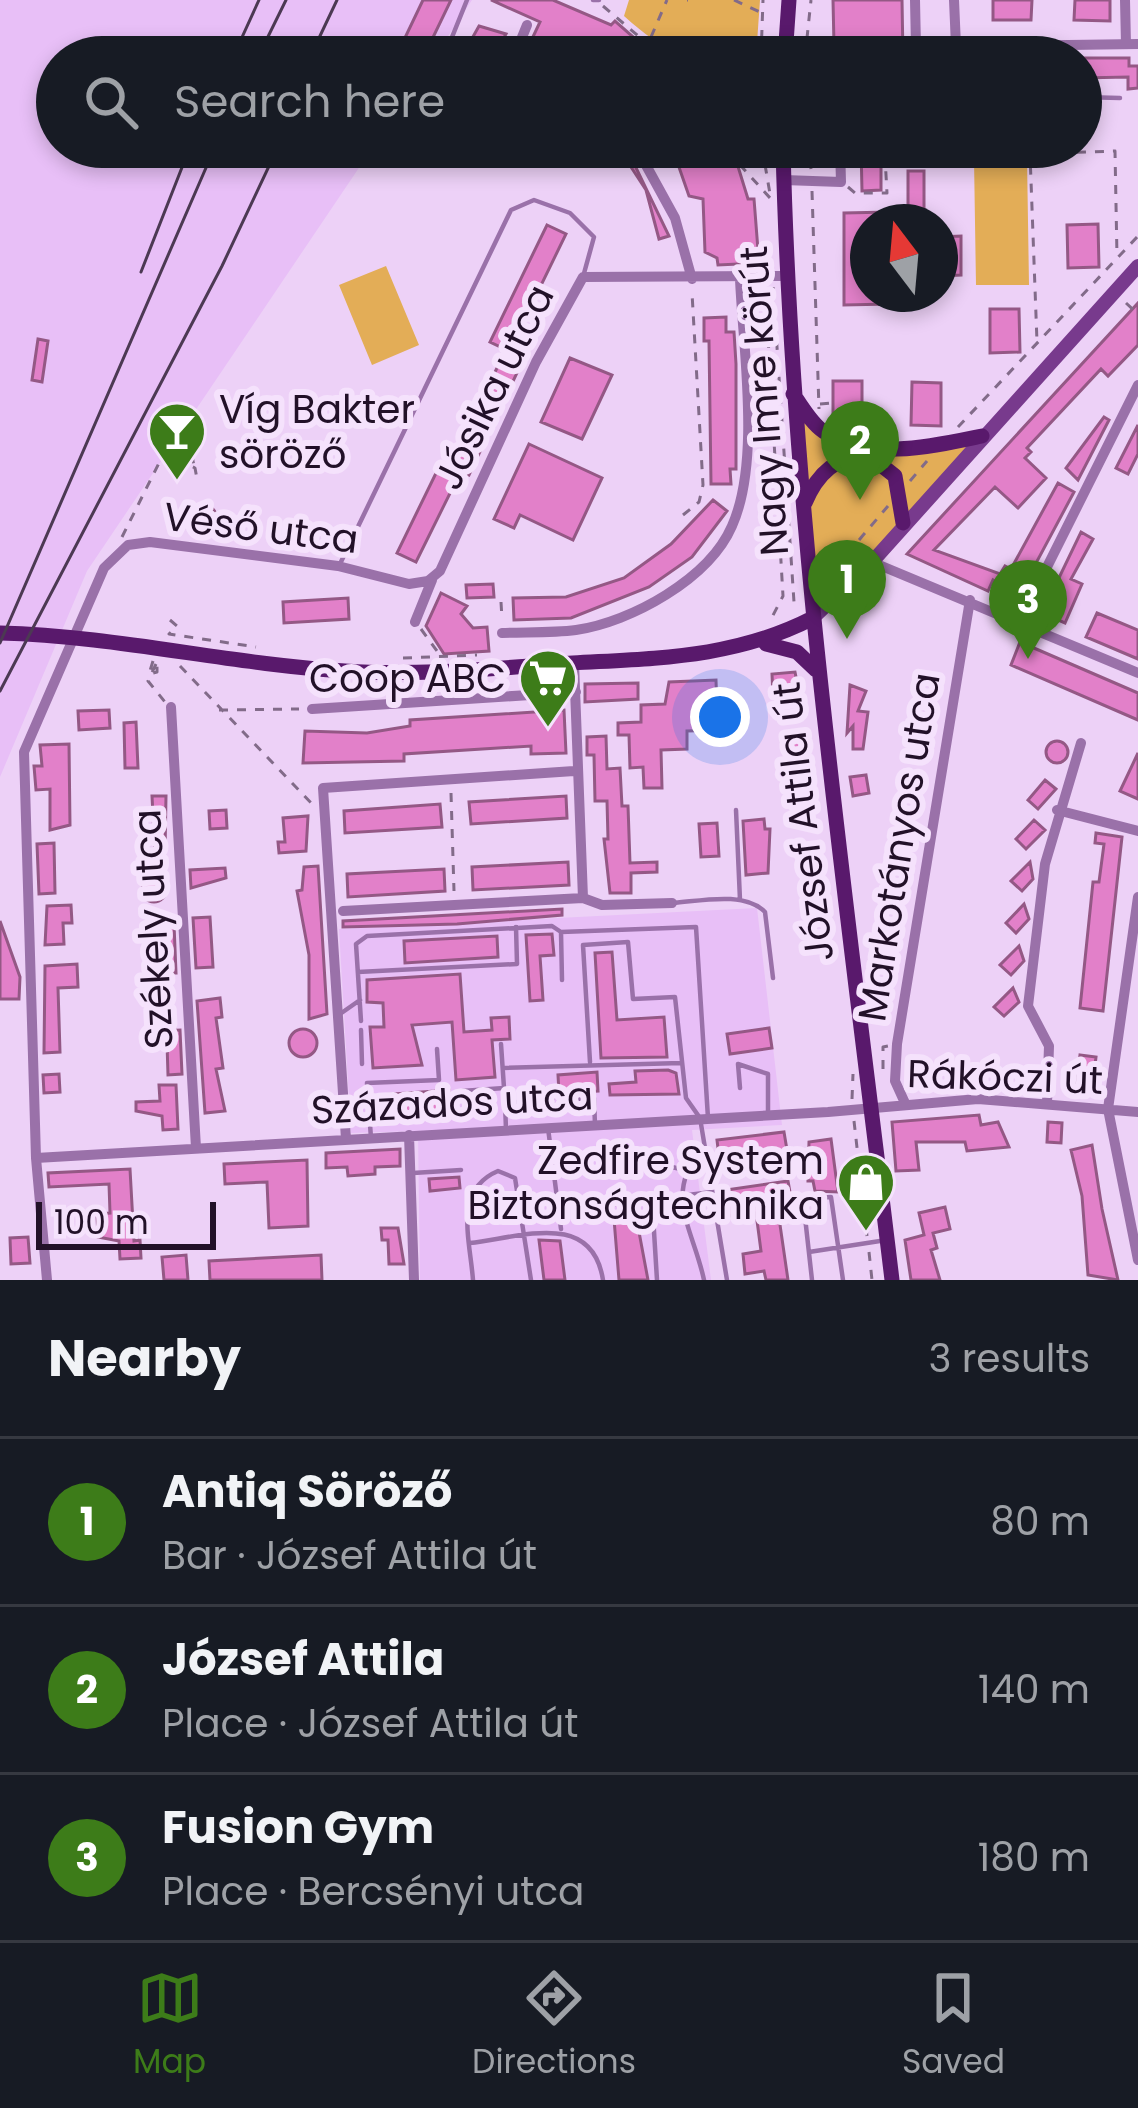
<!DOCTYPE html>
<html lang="en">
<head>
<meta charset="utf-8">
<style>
	body { margin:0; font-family:Poppins,sans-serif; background:#242831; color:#f1f3f6 }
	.compass { position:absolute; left:850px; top:204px; width:108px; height:108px; border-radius:50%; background:#171b24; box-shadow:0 6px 18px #0003; rotate:344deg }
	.scale { position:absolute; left:36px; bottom:30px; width:180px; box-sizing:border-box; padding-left:12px; border:6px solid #221128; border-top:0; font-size:33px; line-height:42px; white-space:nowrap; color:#221128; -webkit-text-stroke:9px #f5e2fc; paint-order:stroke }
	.you { position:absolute; left:720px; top:717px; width:42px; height:42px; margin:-30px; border:9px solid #fff; border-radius:50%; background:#1a73e8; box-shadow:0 0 0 18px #1a73e833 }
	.badge { display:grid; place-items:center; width:78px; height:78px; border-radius:50%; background:#3d7c19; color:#fff; font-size:39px; font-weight:700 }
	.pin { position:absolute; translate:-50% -99px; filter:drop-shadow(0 3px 6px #0008) }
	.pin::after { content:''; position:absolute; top:63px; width:42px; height:36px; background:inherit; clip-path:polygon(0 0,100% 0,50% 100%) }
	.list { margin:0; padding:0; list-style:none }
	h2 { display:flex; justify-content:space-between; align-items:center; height:156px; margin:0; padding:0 48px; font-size:51px }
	h2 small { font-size:39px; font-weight:400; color:#9ea1a6 }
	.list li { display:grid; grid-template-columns:78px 1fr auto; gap:36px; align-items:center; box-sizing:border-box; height:168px; padding:0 48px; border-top:3px solid #363941 }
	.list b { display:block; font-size:45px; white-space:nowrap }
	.list p { margin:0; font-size:39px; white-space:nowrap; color:#9ea1a6 }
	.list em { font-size:39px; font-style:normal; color:#9ea1a6 }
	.icon { flex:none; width:66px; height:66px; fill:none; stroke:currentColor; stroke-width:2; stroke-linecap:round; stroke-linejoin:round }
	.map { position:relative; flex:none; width:1138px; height:1280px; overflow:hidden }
	.search { position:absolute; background:#171b24; box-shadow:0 6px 18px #0003; left:36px; right:36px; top:36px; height:132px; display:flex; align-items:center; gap:30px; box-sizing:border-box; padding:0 42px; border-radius:66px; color:#9ea1a6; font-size:45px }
	.sheet { height:660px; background:#171b24 }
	nav { display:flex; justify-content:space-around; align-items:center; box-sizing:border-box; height:168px; border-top:3px solid #363941; background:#171b24; font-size:33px; color:#9ea1a6 }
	nav a { display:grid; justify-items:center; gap:6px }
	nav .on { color:#3d7c19 }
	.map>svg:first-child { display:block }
	.built { fill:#e8bff7 }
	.green { fill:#e3ad57 }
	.building { fill:#e280c9; stroke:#945885; stroke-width:3 }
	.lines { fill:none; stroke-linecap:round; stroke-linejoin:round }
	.path { stroke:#826b89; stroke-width:3; stroke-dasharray:9 9; stroke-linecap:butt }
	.lane { stroke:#9a71a9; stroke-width:4.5 }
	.street { stroke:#9a71a9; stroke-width:10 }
	.secondary { stroke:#783a8d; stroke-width:14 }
	.primary { stroke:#59196c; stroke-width:15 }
	.rail { stroke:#4c3953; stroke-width:3 }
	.labels { text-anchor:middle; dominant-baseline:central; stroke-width:12; stroke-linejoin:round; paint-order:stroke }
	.street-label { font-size:39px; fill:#221128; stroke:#f5e2fc }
	.poi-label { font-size:39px; fill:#221128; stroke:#f5e2fc; text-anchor:end }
</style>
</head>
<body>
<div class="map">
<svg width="1138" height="1280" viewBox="0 0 1138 1280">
	<rect width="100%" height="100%" fill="#edd1f7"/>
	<path class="built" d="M0,0H472L434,57H57V147H373L87,571L0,777Z
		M757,908L782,1125L692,1130L711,1280H420L418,1131L351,1133L339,929Z"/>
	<path class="green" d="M629,0H760L756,57C688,57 677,63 624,16Z
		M1027,158L1029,285H976L974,159Z
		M386,266L419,345L372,365L339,285Z
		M792,391L823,432L888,449L982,436L813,618Z"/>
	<path class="building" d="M423,0H451L425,54L402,44Z
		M491,0H553L611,25L615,21L656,57H532L536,51L531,41L540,22Z
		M833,0H902L903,57H860V45H834Z
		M993,0H1032L1031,20H993Z
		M1075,0H1110V21L1074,20Z
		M479,26L506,34L493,57H468L465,51Z
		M1081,58H1129V66H1138V88L1128,89V77L1081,78Z
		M618,147H626L669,236L659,239L646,190Z
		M672,147H732L748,199H754L759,263L718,265L717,258L705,252L703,199L689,196Z
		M861,147H881V190L862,191Z
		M908,171H924V222H908Z
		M889,212V222H868V294H889V304L844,305V213Z
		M1098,224L1099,267L1068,268L1067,225Z
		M547,225L566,234L509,351L490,342Z
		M961,236V275L940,276V237Z
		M1138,303V345L1108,376L1101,369L1027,448L1031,452L1025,458L1046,478L1018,508L995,487L934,550L1000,574L1005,566L1011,569L1058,483L1074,492L1019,595L993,580L988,591L907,554Z
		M990,309H1019L1020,352L990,353Z
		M726,317V332H734L736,364V469H730L731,484H711L709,341H704V318Z
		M38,339L48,341L42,382L32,380Z
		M505,351L523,360L469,475L461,471L416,562L397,553L439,467L448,471Z
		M570,358L612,375L582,439L541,422Z
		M833,381H862V424L833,423Z
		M912,382L941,383V426L911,425Z
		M1104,417L1109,420L1078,480L1066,468Z
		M1138,425V454L1128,474L1116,468Z
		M529,444L602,478L573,540L520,515L514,528L494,519Z
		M713,500L727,511L692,557L649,587L571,618L514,620L513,598L566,597L624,578L671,544Z
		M189 519a14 14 0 1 1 28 0a14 14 0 1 1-28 0Z
		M1081,532L1093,539L1071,579L1082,584L1065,623L1042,613Z
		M493,584L494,597L467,598L466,585Z
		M441,593L467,606L461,614L473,628L487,627L489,651L444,654L426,626Z
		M348,598L349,619L284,623L283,602Z
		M1097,613L1138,630V659L1086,637Z
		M1020,642L1138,693V720L1011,665Z
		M795,672L800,697L773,696L772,674Z
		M716,680L717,712H725V730L687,731V749L661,750L662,788H644L643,767L630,768L629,735H618V723L641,722V705L665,704L669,682Z
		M638,683V699L585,702V684Z
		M850,685L866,691L858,711L868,712L863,749H853V726L847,733Z
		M109,710L110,728L79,730L78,711Z
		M564,710L566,753L531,754V746L404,754V761L303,763L305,731L367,733L410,726V720Z
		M136,722L138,768H125L124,723Z
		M606,736L607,769L620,768L622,806H628L630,863L657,862V872L631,873V893H610L604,839H608L607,801H595L594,755H587V737Z
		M805,741L811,797L796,799L792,742Z
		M1046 752a11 11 0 1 1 22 0a11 11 0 1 1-22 0Z
		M69,744L70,825L50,830V789L36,790L34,766H42L40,745Z
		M1138,753V799L1120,791Z
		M866,775L869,793L853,796L850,777Z
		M1045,780L1056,789L1038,809L1028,800Z
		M152,796H166L165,853L155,854Z
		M566,796L567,818L471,824L469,802Z
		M440,804L442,827L345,833L344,811Z
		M226,810L227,828L210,829L209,811Z
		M308,816L306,851L279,853L278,842H285L283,818Z
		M764,819L765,829H770L768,873L746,875L743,821Z
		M1034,820L1045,830L1026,849L1016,839Z
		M717,823L719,856L701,857L699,824Z
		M1096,833L1122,837L1103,1011L1080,1008L1093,882H1099L1104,844L1095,843Z
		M54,843L55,893L39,894L37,844Z
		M568,862L569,885L473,890L472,867Z
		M1030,862L1033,879L1022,891L1011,881Z
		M318,866L327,1014L309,1019V955L297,891L302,890L304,867Z
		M225,868L226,878L191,888L190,870Z
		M444,869L445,891L348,897L347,874Z
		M142 890a12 12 0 1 1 24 0a12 12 0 1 1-24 0Z
		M1024,904L1029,919L1016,933L1006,923Z
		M71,905L72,923H63L64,944L45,945L47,906Z
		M562,909V915L457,924L343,927V921Z
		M210,917L213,967L196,968L193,918Z
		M0,921L20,977L19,999H0Z
		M174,924L176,973H167V965L150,966L149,955L160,954L159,925Z
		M552,934L554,955L540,956L543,1000L530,1001L526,935Z
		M497,936L498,957L405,963L404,941Z
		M1019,946L1024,961L1011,975L1000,965Z
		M612,952L617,1020L664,1017L667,1057L601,1058L595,953Z
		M77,964L78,987L58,988L60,1052L44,1053L45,966Z
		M460,974L464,1032L492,1030L491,1018L509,1017L510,1039L492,1040L495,1077L456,1080L452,1022L412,1025L422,1065L373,1068L370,1027H384L383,1003L367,1002V980Z
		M1013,988L1019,1002L1004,1016L994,1007Z
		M220,998L222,1017L216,1018L223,1068L216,1069L225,1111L205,1113L197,1001Z
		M769,1028L772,1048L730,1054L727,1034Z
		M289 1043a14 14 0 1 1 28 0a14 14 0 1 1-28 0Z
		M180,1030L182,1074L168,1075L167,1043H161L160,1031Z
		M1080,1055L1096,1057L1092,1090L1076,1088Z
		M668,1070L676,1073L679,1094L610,1095L609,1084L636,1082L635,1071Z
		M597,1072L598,1091L559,1093L558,1075Z
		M59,1074L60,1092L44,1093L43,1075Z
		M159,1085H176L178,1129L163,1130L162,1116L136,1111V1102L160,1101Z
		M557,1087L552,1102L558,1107L528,1109L527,1096L536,1095V1088Z
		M449,1090L451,1113L381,1118L380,1095Z
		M979,1115L981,1125L998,1122L1009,1147L967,1151L965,1142H916L919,1170L896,1171L892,1122Z
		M1048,1122L1062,1123L1061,1143L1047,1142Z
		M784,1132L788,1156L720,1165L717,1140Z
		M831,1139L838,1192L815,1191L813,1181H808L809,1142Z
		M1092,1145L1102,1209L1118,1280L1088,1275L1082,1196L1071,1150Z
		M400,1149V1166L375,1167V1174L348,1176L347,1167L326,1168V1153Z
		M307,1160L308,1226L269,1228L267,1182L225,1184L224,1164Z
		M130,1169L134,1241L140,1240L141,1258L120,1259L119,1241L98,1237L97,1214L110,1213L109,1184L49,1187L48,1173Z
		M459,1177L460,1188L430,1191L429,1179Z
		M788,1181L793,1209L778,1211L788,1280H766L764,1271L745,1274L743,1254L761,1251L756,1213L729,1216L726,1190Z
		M945,1207L950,1229L933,1233L937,1248L931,1250L940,1280H911L905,1240L924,1235L919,1213Z
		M636,1216L648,1280H619L614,1219Z
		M381,1228H398L404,1264H389L388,1240H382Z
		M28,1237L30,1263L11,1264L10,1238Z
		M539,1240L560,1241L565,1280H544Z
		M186,1255L188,1280H164L162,1257Z
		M321,1255L322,1280H210L209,1261Z"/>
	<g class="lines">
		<path class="path" d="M687,0H688
			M734,0L760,12
			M603,6L663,57
			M651,37L667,0
			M761,57L763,0
			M805,57L811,0
			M735,147L741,166L771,199
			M762,147L770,194
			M809,147L811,169
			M1030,147V154L1115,151L1117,257
			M848,187L855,193H887L885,157L1030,154L1037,342
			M812,191L819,409
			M773,287L794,602L799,601
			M766,303L783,596L770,621
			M1126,303L1138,314
			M820,404L833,403
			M185,419L194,466
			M958,427L1138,236
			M164,453L184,421
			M910,481L927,461
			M683,515L699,502L703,485L692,293
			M122,537L164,453L195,468L197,479
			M824,581L888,506
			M853,599L858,607L871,581
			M501,602L502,619
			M170,620L177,626L169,634L256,647
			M421,629L440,655
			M403,658L477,655
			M153,661L149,674L157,672V665
			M156,664L148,681L165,702
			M180,666L314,806
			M219,710L299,709
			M451,793L454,891
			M883,1069V1047L888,1046
			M852,1099L853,1074
			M854,1121L867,1236
			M869,1252L872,1280"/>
		<path class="lane" d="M593,0H599
			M444,57L467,0
			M1081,97L1120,98
			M339,566L511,210L534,200L570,213L594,237L583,277
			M736,810L740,900
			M673,903C701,901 744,891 765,912L773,978
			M358,972L517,964L516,927
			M562,980L561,932L696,927L708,1118
			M340,1014L360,1000
			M361,1021L356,944L367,936L552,926L561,932
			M361,1030L362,1064
			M590,1062L583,945L628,942L633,999L675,997L686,1098L700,1118L727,1280
			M503,1068L681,1063
			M740,1088L738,1064L768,1074V1111
			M462,1091L504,1088L501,1044
			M559,1100L594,1098L595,1125
			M548,1128L561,1229
			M506,1130L505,1102H518
			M371,1138L367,1083L439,1080L437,1049
			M701,1150C663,1195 694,1231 704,1280
			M413,1173L461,1170
			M591,1173L663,1165L685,1170
			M652,1199L657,1280
			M607,1205L712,1192
			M470,1243C522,1237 592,1210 603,1280
			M809,1252L880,1241
			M473,1280C470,1239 453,1190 498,1171L515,1178L531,1280
			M812,1280L803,1199L831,1197L843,1280"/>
		<path class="street" d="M915,0L916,47L1138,44
			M954,0L956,46
			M1125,0L1126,44
			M514,57L527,25
			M636,147L675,218L692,279
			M784,180L841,182L840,147
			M872,562L1138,673
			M1020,621L1138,385
			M415,622L432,580
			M502,633C526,632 552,633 576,630C631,622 709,579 732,526C761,461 743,349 740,279
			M574,663L583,898
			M171,707L196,1148
			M312,709L576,692
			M1057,810L1138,831
			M1138,897L1108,1109L1138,1260
			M343,911L583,898L602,905L672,903
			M905,1103L895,1081L897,1044L970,600
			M1047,1104L1049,1046L1028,1006L1045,864L1081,743
			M409,1135L414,1280
			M346,1139L323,788L574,771
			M36,1158L828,1112L978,1099L1138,1112
			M47,1280L36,1158L24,752L104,568L128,545L150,542L338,566L409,584L428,581L440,571L536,362L583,277L787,276"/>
		<path class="secondary" d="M813,618L872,562L1138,266"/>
		<path class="primary" d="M785,57L789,0
			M783,147C792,527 847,903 892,1280
			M793,394C802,406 811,423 823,431C867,462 934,446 982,436
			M805,503C817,474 838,453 871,457L895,476L903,523
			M0,633C116,636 229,664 345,671C421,676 497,668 573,663C659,658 735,658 813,618
			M766,644L797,652L816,670"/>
		<path class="rail" d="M233,57L259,0
			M258,57L286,0
			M310,57L337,0
			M141,272L190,147
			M0,643L215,147
			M0,691L222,266L278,147"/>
	</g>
	<defs>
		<g id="bar-pin" transform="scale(3)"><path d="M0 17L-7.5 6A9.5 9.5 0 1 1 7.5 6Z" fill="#3d7c19" stroke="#f5e2fc"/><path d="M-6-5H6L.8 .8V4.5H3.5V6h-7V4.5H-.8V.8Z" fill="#fff"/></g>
		<g id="supermarket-pin" transform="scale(3)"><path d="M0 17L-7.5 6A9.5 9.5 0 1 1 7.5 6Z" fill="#3d7c19" stroke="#f5e2fc"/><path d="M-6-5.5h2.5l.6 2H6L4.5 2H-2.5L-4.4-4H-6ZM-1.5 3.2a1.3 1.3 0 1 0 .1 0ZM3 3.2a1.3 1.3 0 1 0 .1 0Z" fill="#fff"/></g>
		<g id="shop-pin" transform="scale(3)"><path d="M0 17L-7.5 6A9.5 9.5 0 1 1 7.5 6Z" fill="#3d7c19" stroke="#f5e2fc"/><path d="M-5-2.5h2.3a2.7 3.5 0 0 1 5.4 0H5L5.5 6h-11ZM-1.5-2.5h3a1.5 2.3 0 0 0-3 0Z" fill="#fff"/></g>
	</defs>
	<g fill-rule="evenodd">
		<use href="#bar-pin" x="177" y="431"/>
		<use href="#supermarket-pin" x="548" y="678"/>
		<use href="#shop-pin" x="866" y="1182"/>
	</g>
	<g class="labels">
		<g class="street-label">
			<text transform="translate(494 387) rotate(-64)">Jósika utca</text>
			<text transform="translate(764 401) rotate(-94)">Nagy Imre körút</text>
			<text transform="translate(261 528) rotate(7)">Véső utca</text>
			<text transform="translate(803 822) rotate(-97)">József Attila út</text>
			<text transform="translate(899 847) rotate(-81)">Markotányos utca</text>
			<text transform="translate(153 929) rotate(-93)">Székely utca</text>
			<text transform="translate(1005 1077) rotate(2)">Rákóczi út</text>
			<text transform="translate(452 1103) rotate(-3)">Százados utca</text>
		</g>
		<g class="poi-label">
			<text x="219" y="409" text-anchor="start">Víg Bakter<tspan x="219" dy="45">söröző</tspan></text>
			<text x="506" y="678">Coop ABC</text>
			<text x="824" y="1160">Zedfire System<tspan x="824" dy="45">Biztonságtechnika</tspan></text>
		</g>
	</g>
</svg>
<svg class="compass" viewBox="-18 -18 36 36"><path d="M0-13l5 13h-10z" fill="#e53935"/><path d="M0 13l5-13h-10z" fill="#9ea1a6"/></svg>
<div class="scale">100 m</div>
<div class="you"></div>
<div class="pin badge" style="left:847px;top:639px">1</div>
<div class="pin badge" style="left:860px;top:500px">2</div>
<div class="pin badge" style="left:1028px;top:659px">3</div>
<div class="search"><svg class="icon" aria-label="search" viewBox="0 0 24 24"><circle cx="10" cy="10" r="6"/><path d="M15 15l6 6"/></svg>Search here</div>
</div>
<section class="sheet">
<h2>Nearby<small>3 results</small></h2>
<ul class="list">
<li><span class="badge">1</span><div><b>Antiq Söröző</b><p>Bar · József Attila út</p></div><em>80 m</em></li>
<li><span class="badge">2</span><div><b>József Attila</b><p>Place · József Attila út</p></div><em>140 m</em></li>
<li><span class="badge">3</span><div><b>Fusion Gym</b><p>Place · Bercsényi utca</p></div><em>180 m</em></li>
</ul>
</section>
<nav>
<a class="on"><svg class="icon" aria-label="map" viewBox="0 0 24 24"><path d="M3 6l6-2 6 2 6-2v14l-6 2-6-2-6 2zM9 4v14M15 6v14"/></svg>Map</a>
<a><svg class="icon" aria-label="directions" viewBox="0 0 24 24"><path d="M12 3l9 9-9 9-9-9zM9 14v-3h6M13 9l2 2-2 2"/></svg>Directions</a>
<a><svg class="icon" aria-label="saved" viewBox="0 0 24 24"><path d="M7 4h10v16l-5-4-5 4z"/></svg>Saved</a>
</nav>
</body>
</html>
